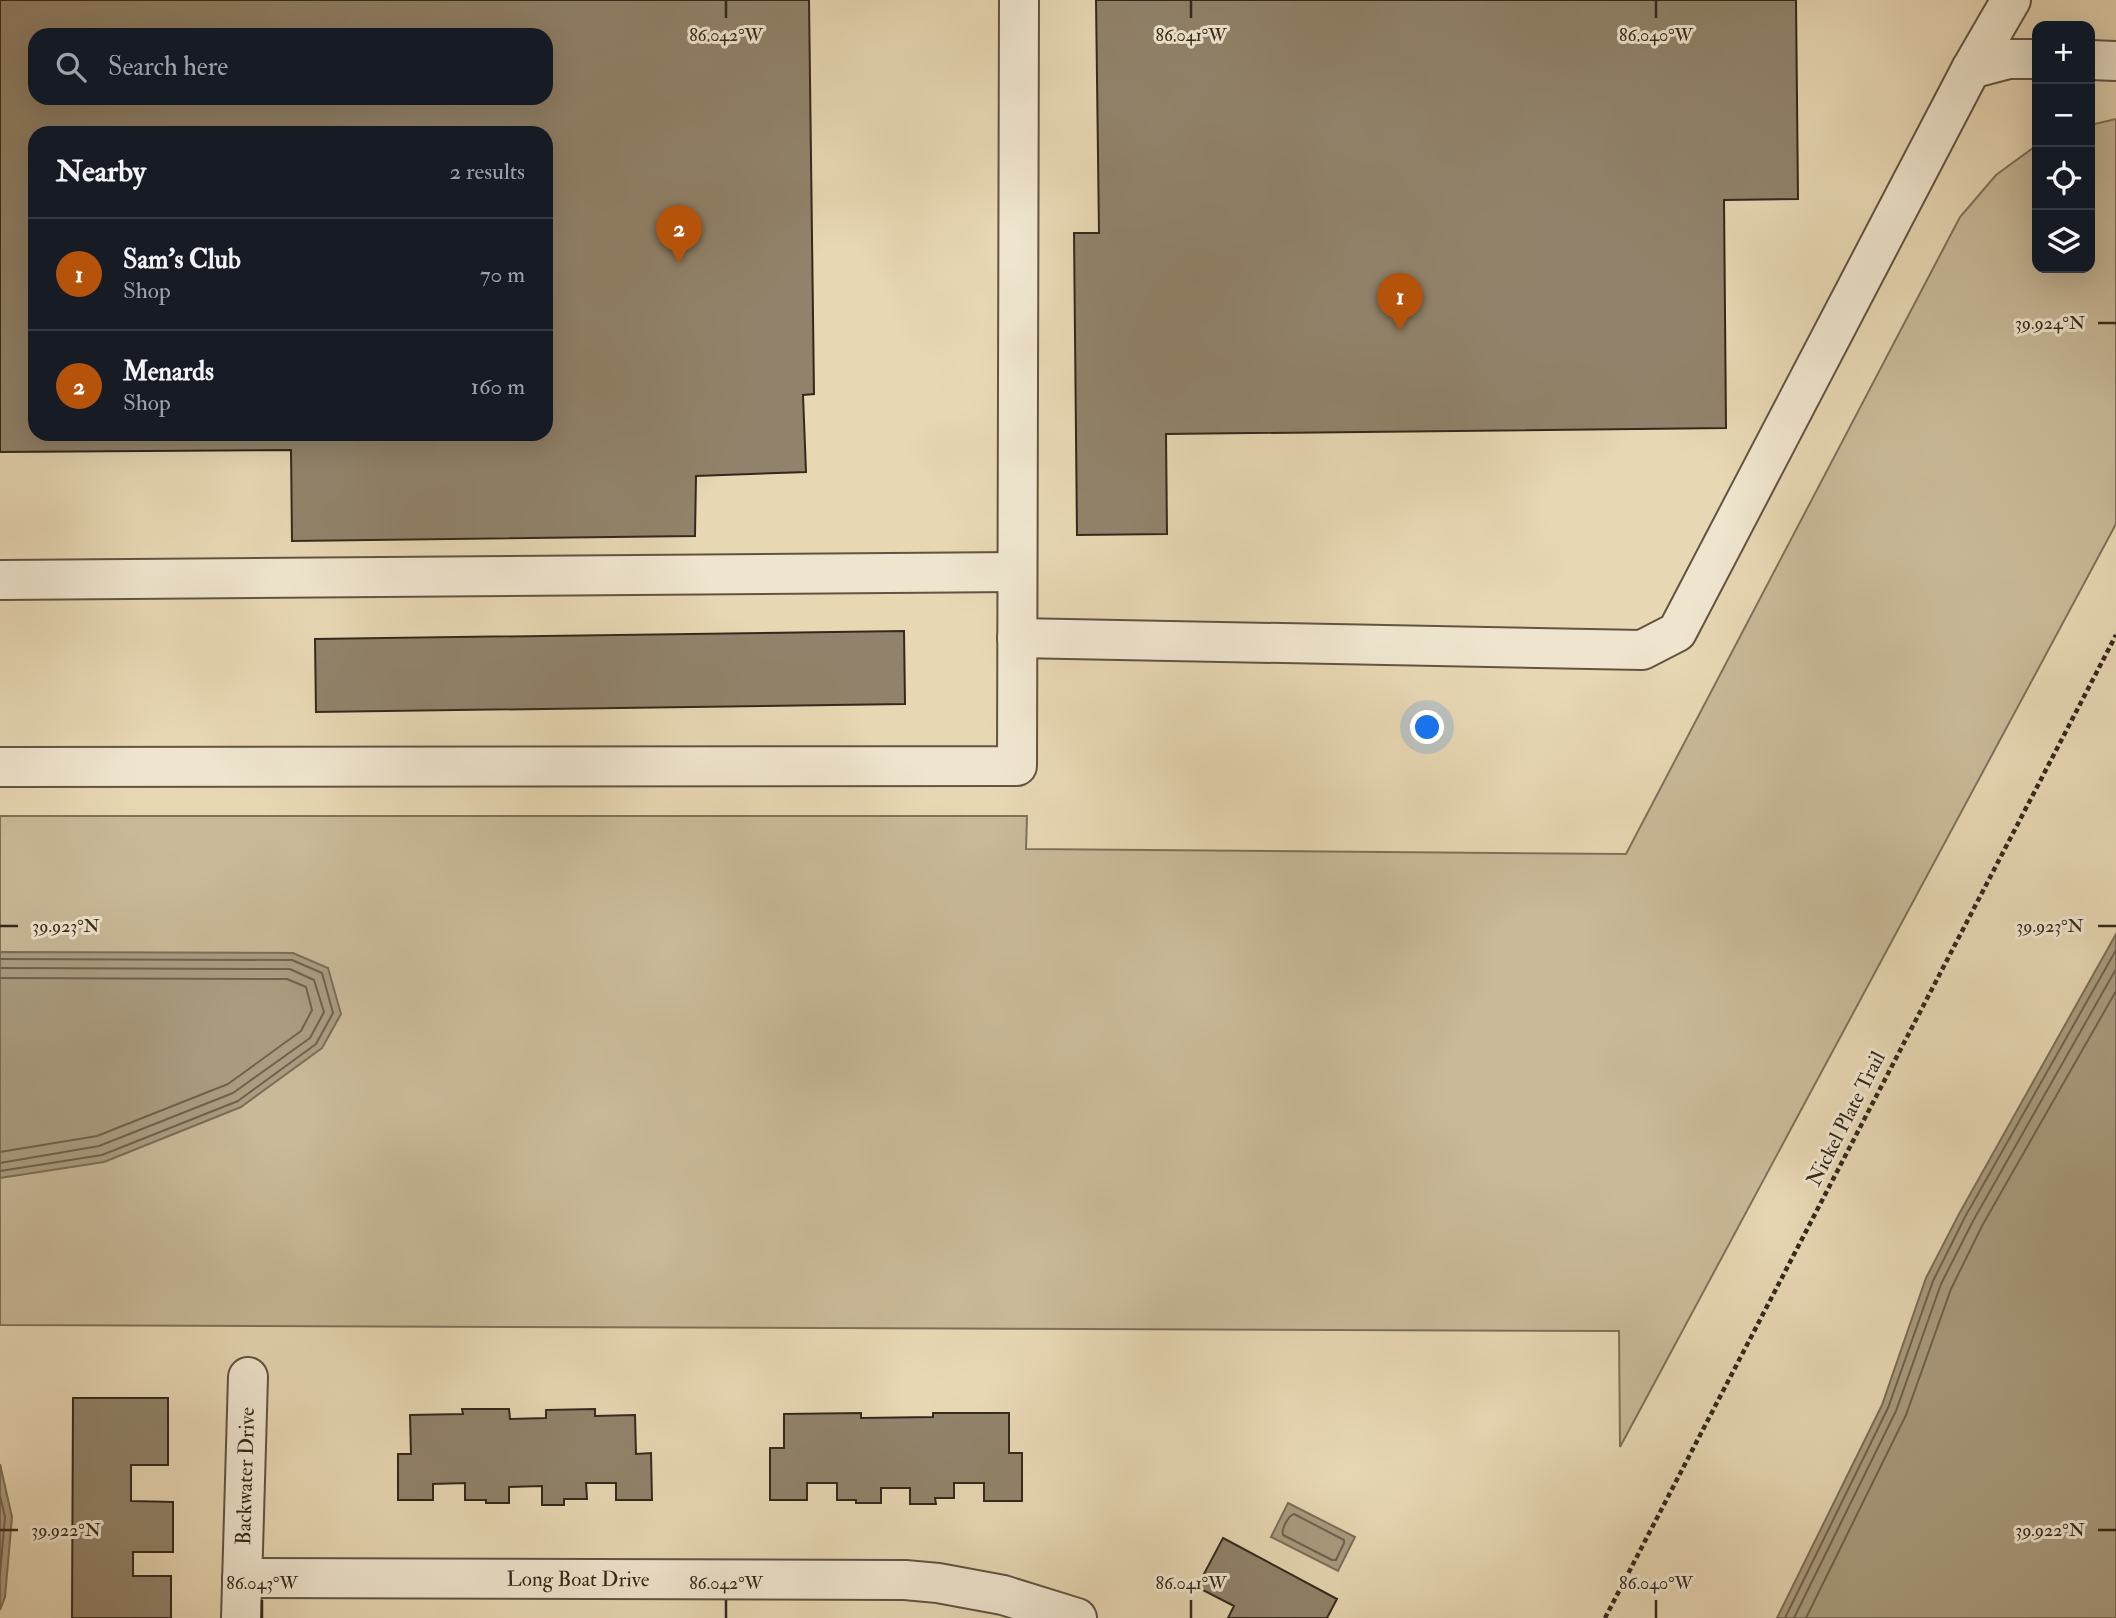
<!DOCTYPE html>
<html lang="en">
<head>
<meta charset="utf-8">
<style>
	body { margin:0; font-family:"IM FELL Double Pica",serif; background:#242831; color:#f1f3f6 }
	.controls { position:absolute; right:21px; top:21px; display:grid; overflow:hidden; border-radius:14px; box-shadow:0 7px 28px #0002 }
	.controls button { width:63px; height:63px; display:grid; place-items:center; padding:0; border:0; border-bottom:2px solid #363941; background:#171b24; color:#f1f3f6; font:35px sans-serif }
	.you { position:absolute; left:1428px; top:728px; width:24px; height:24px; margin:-18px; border:5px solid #fff; border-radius:50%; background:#1a73e8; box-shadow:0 0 0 10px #1a73e833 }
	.badge { display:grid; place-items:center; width:46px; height:46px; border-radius:50%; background:#b45309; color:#fff; font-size:23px; font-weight:700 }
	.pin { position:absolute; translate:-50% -58px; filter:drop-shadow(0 2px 4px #0008) }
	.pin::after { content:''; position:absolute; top:37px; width:24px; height:21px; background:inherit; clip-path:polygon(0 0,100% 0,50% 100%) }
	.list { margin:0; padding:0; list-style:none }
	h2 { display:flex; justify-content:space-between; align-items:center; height:91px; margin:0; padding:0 28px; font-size:30px }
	h2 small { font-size:23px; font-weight:400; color:#9ea1a6 }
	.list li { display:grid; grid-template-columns:46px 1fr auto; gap:21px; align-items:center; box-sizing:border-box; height:112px; padding:0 28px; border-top:2px solid #363941 }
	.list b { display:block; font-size:26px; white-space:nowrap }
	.list p { margin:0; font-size:23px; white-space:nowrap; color:#9ea1a6 }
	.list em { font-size:23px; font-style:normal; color:#9ea1a6 }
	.icon { flex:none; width:38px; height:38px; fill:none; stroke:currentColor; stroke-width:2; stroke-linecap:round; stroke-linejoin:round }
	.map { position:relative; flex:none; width:2116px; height:1618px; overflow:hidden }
	.search { position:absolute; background:#171b24; box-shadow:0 7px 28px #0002; left:28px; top:28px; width:525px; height:77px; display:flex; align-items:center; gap:18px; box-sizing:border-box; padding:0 24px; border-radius:21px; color:#9ea1a6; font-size:26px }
	.panel { position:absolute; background:#171b24; box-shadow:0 7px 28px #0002; left:28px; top:126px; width:525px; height:315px; border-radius:21px }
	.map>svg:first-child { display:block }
	.green { fill:#c9b999; stroke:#7e715a; stroke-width:2 }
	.water { fill:#aa9c80; stroke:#7b6e58; stroke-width:2 }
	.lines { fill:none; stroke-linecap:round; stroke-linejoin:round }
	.shore { stroke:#6f624e; stroke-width:2 }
	.building { fill:#91836b; stroke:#34291c; stroke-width:2; fill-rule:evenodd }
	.minor-casing { stroke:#615442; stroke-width:42 }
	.path { stroke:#34291c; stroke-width:4.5; stroke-dasharray:5 3.5; stroke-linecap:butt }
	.minor { stroke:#efe5ce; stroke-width:38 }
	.ticks { fill:none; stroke:#34291c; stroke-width:2.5 }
	.labels { text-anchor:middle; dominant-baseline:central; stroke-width:6; stroke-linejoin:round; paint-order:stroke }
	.street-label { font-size:21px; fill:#34291c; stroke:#efe5ce }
	.ticks-label { font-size:18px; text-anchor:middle; fill:#34291c; stroke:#efe5ce; stroke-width:6; stroke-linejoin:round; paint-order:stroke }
</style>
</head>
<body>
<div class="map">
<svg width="2116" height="1618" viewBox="0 0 2116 1618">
	<rect width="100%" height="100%" fill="#e7d7b3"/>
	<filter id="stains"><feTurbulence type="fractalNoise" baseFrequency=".00286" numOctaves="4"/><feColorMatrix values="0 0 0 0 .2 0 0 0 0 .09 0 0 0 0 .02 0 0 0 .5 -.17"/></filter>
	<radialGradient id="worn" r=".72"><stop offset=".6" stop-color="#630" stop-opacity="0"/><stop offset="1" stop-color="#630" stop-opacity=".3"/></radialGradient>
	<path class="green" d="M2116,119V524L1620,1447L1619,1331L0,1325V816H1027L1026,849L1626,854L1960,217L1996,175L2037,145V268H2090V125Z"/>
	<path class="water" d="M2116,934V1618H1777L1882,1405L1926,1278L1959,1214Z
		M0,952L293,953L328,968L341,1014L322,1048L241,1107L104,1162L0,1178Z
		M0,1464L12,1517L5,1597L0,1610Z
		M1288,1503L1355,1537L1338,1571L1271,1537Z"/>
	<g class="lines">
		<path class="shore" d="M0,959L292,960L322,973L333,1013L316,1044L238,1101L102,1155L0,1171
			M0,968L290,969L314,980L324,1012L310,1038L233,1093L99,1146L0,1163
			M0,978L287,979L306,987L312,1010L301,1031L228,1084L97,1136L0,1152
			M0,1496L5,1517L0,1574
			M1294,1514L1344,1540V1543L1336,1560H1332L1283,1535C1281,1529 1288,1516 1294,1514Z
			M1785,1618L1888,1408L1933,1281L1965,1217L2116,950
			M1794,1618L1896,1411L1941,1284L1973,1221L2116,969
			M1806,1618L1906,1415L1951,1289L1982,1226L2116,991"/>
	</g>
	<path class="building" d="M0,0H809L814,394L803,395L806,472L696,476L695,536L292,541L291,450L0,452ZM35,35H546V98H35ZM35,133H546V434H35Z
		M1096,0H1796L1798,199L1724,200L1726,428L1166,434L1167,534L1077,535L1074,233H1099Z
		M904,631L905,704L316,712L315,639Z
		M73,1398H168V1465H131V1501L173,1502V1552H133V1576H171V1618H72Z
		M462,1409H509L510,1419L546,1418V1410L595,1409V1416L635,1415L636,1454L651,1453L652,1500H616V1483H586L587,1499H564V1505H542V1486L509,1487V1503H486V1500H465V1483L433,1484V1500H398V1454H411L410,1415L463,1414Z
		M861,1413V1418L933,1417V1413H1009V1453H1022V1501H984V1483H954V1498H935L936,1504H910V1488H881V1503H856V1500H837V1483H807V1500H770V1448H784V1414Z
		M1223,1538L1337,1599L1327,1618H1228L1234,1606L1197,1587Z"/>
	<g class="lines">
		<g class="minor-casing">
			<g id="minor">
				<path d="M2090,60L2116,61"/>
				<path d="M1971,69L2011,0"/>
				<path d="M0,580L1017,572"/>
				<path d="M1017,638L1642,650L1677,632L1971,69L2009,59H2037"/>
				<path d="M0,767L1017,766L1019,0"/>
				<path id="s1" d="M242,1578L905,1580L938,1583L1003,1595L1077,1618"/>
				<path id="s2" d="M241,1618L248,1377"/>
			</g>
		</g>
		<path class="path" d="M1605,1618L2116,635"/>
		<use href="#minor" class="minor"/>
	</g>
	<path class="ticks" d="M726,0V18M1191,0V18M1656,0V18M2098,323H2116M0,926H18M2098,926H2116M0,1530H18M2098,1530H2116M262,1600V1618M726,1600V1618M1191,1600V1618M1656,1600V1618"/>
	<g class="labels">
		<g class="street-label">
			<text transform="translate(1846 1119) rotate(-63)">Nickel Plate Trail</text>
			<text stroke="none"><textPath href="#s2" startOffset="142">Backwater Drive</textPath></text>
			<text stroke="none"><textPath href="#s1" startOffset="336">Long Boat Drive</textPath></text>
		</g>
	</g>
	<g class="ticks-label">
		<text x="726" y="41">86.042°W</text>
		<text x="1191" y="41">86.041°W</text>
		<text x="1656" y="41">86.040°W</text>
		<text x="2050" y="329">39.924°N</text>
		<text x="66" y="932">39.923°N</text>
		<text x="2050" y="932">39.923°N</text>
		<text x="66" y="1536">39.922°N</text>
		<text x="2050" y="1536">39.922°N</text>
		<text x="262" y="1589">86.043°W</text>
		<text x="726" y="1589">86.042°W</text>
		<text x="1191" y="1589">86.041°W</text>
		<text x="1656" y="1589">86.040°W</text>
	</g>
	<rect width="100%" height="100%" filter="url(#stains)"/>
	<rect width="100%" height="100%" fill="url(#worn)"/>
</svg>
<div class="controls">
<button>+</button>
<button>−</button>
<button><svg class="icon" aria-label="locate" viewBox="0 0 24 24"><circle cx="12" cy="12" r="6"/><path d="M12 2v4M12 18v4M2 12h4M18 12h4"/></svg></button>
<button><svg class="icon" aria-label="layers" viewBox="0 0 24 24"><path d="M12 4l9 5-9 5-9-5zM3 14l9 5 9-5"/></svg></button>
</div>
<div class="you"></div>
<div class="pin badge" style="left:1400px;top:331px">1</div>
<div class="pin badge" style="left:679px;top:263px">2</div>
<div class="search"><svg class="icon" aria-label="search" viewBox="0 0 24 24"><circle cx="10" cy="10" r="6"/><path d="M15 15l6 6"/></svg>Search here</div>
<section class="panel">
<h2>Nearby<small>2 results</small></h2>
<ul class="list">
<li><span class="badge">1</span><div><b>Sam's Club</b><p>Shop</p></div><em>70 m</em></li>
<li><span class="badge">2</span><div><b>Menards</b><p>Shop</p></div><em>160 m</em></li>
</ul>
</section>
</div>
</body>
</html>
